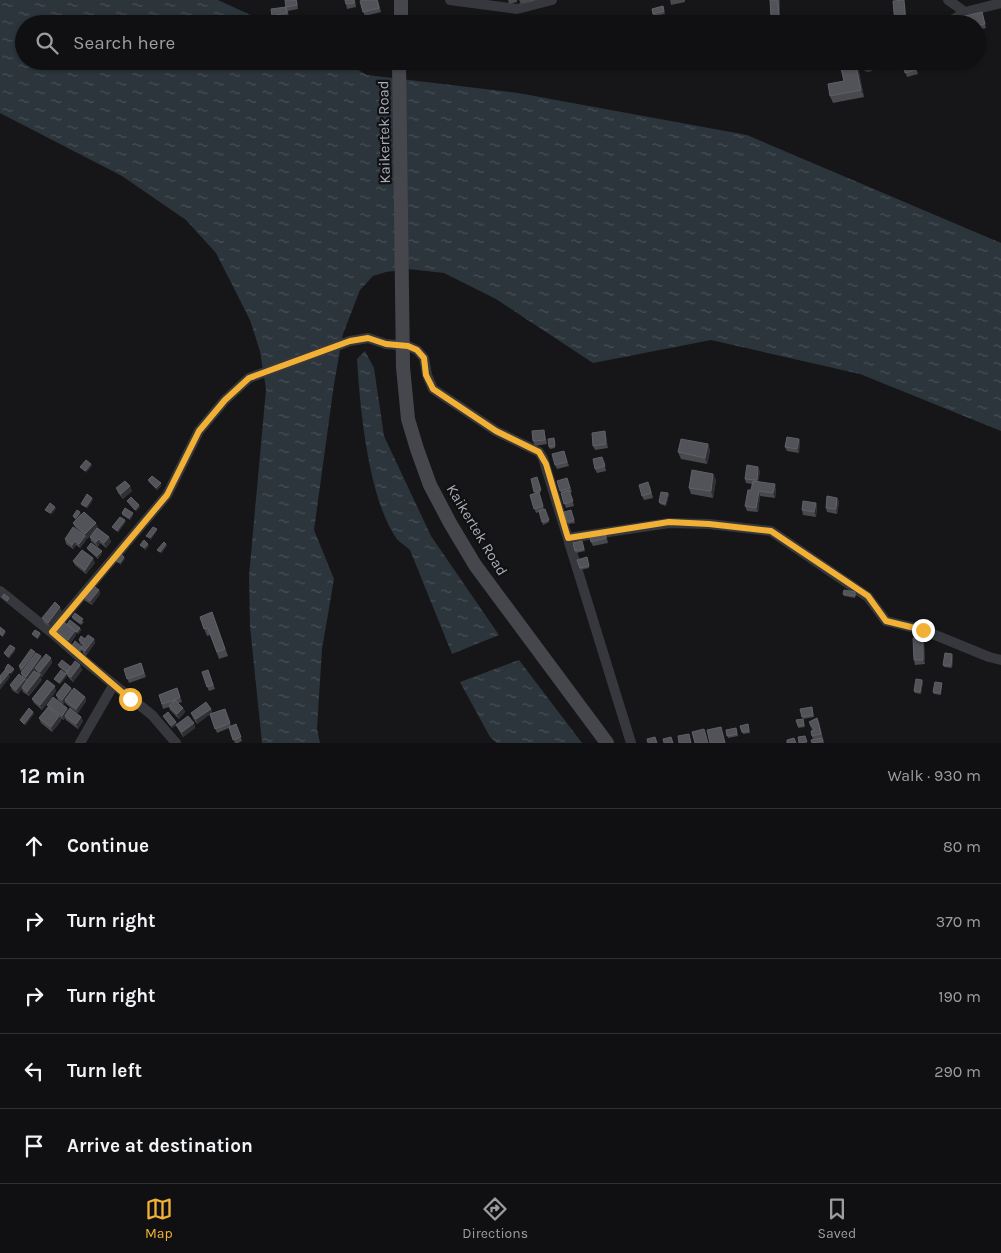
<!DOCTYPE html>
<html lang="en">
<head>
<meta charset="utf-8">
<style>
	body { margin:0; font-family:Karla,sans-serif; background:#1e1e20; color:#f1f3f6 }
	.stop { position:absolute; width:15px; height:15px; margin:-11px; border:4px solid #f2b134; border-radius:50%; background:#fff }
	.stop.end { background:#f2b134; border-color:#fff; box-shadow:0 1px 5px #0008 }
	.list { margin:0; padding:0; list-style:none }
	h2 { display:flex; justify-content:space-between; align-items:center; height:65px; margin:0; padding:0 20px; font-size:21px }
	h2 small { font-size:16px; font-weight:400; color:#9c9d9f }
	.list li { display:grid; grid-template-columns:32px 1fr auto; gap:15px; align-items:center; box-sizing:border-box; height:75px; padding:0 20px; border-top:1px solid #303032 }
	.list b { display:block; font-size:19px; white-space:nowrap }
	.list em { font-size:16px; font-style:normal; color:#9c9d9f }
	.icon { flex:none; width:28px; height:28px; fill:none; stroke:currentColor; stroke-width:2; stroke-linecap:round; stroke-linejoin:round }
	.map { position:relative; flex:none; width:1001px; height:743px; overflow:hidden }
	.search { position:absolute; background:#101012; box-shadow:0 1px 4px #0004; left:15px; right:15px; top:15px; height:55px; display:flex; align-items:center; gap:12px; box-sizing:border-box; padding:0 18px; border-radius:28px; color:#9c9d9f; font-size:19px }
	.sheet { height:440px; background:#101012 }
	nav { display:flex; justify-content:space-around; align-items:center; box-sizing:border-box; height:70px; border-top:1px solid #303032; background:#101012; font-size:14px; color:#9c9d9f }
	nav a { display:grid; justify-items:center; gap:2px }
	nav .on { color:#f2b134 }
	.map>svg:first-child { display:block }
	.water { fill:url(#water-ripples) }
	.lines { fill:none; stroke-linecap:round; stroke-linejoin:round }
	.street { stroke:#37383d; stroke-width:10 }
	.secondary { stroke:#45474d; stroke-width:14 }
	.wall { fill:#47494d }
	.shaded-wall { fill:#2f3033 }
	.building { fill:#525359; stroke:#5f6168 }
	.route { stroke:#f2b134; stroke-width:6 }
	.labels { text-anchor:middle; dominant-baseline:central; stroke-width:4.5; stroke-linejoin:round; paint-order:stroke }
	.street-label { font-size:15px; fill:#a8adb8; stroke:#111113 }
</style>
</head>
<body>
<div class="map">
<svg width="1001" height="743" viewBox="0 0 1001 743">
	<defs>
		<pattern id="water-ripples" width="26" height="14" patternUnits="userSpaceOnUse" patternTransform="scale(1.25)"><rect width="26" height="14" fill="#2c353c"/><path d="M2 4q2-2 4 0t4 0M15 11q2-2 4 0t4 0" fill="none" stroke="#485056"/></pattern>
	</defs>
	<rect width="100%" height="100%" fill="#161618"/>
	<path class="water" d="M0,0H218L270,24H24V61H342L367,75L518,93L747,135L1001,243V431L860,374L711,340L593,363L496,299L444,273L408,269L386,272L373,276L360,290L343,334L334,384L314,530L334,579L322,649L317,729L320,743H262L250,626L249,576L266,389L260,351L250,320L216,253L186,220L122,176L0,113Z
		M365,351L374,368L384,436L431,536L499,635L452,654L410,550C406,546 399,542 396,538C368,496 360,408 357,359Z
		M519,660L582,743H497L490,737L460,682Z"/>
	<g class="lines">
		<path class="street" d="M450,0L517,9L552,0
			M948,0L965,12L1001,3
			M946,24L965,12
			M868,67L879,61
			M568,538L669,523L709,524L771,531L868,597L886,621L923,630L989,657L1001,660
			M0,591L51,632L167,495L199,431L225,400L249,378L350,341L368,338L386,344L408,346L417,350L424,358L427,375L433,389L496,431L539,452L543,458L631,743
			M51,632L82,659L152,715L176,743
			M80,743L114,684"/>
		<path class="secondary" d="M401,24V0
			M399,61L403,367L408,419L417,449L430,485L450,523L475,565L607,743"/>
	</g>
	<path class="wall" d="M285,0H297L298,9L288,11L289,18L274,20L272,16L286,7Z
		M345,0H355L356,7L347,9Z
		M378,0L381,12L365,16L363,12Z
		M508,0H517V2L509,4Z
		M519,0H535V1L521,4Z
		M670,0H685V2L671,5Z
		M780,0V22H772L771,17Z
		M663,6L665,14L653,16L652,9Z
		M982,12L986,28L977,30V24Z
		M902,61H914L918,74L907,77Z
		M858,67L864,97L833,103L830,96L844,81Z
		M544,430L545,434L547,444L535,446L533,441Z
		M606,436L608,448L595,450L593,446Z
		M554,438L555,448L550,449L549,447Z
		M799,439L800,443L799,453L787,451L785,447Z
		M708,444L710,451L707,464L681,459L678,452Z
		M564,451L569,466L557,469L555,465Z
		M604,461L606,471L597,473L595,469Z
		M760,471L758,482L776,489L775,498L760,496L758,512L747,511L745,506L751,490L752,484L746,483L745,479Z
		M713,474L716,480L713,498L691,494L689,488Z
		M537,477L541,492L539,493L544,509H545L549,522L543,525L539,512L536,513L530,495L535,493L531,479Z
		M567,478L572,492L570,493L574,506L566,508L557,481Z
		M148,480L161,486L157,490L149,482Z
		M650,486L653,498L644,500L642,496Z
		M116,488L132,491L123,499L118,493Z
		M668,493L669,495L666,506L660,504L659,502Z
		M837,498L839,502L837,514L827,512L826,508Z
		M816,503L817,507L816,517L803,515L802,510Z
		M571,510L575,523L568,524L564,512Z
		M122,513L133,515L130,520L122,515Z
		M81,514L77,519L98,528L109,537L111,542L106,548L100,543L98,547L91,541L90,537L95,530L87,539L85,537L86,540L80,548L76,545L73,549L66,544L65,539L81,533L75,527L73,523L76,520L74,518L73,516Z
		M606,534L608,543L593,546L591,542Z
		M582,541L585,551L576,553L573,543Z
		M87,548L102,553L98,559L88,550Z
		M587,557L589,568L580,570L577,560Z
		M73,561L95,563L86,574L75,565Z
		M99,590L100,594L92,605L84,600L83,595Z
		M843,594H856L855,598L844,596Z
		M62,611L50,627L44,623L42,618Z
		M212,612L228,656L219,659L210,635L207,636L200,617Z
		M72,617L84,622L81,625L73,619Z
		M68,625L80,628L81,630L78,634L75,632L76,635L70,644L56,634L55,629Z
		M923,638L924,642L925,664L915,665L914,660Z
		M85,639H94L95,643L86,656L83,653L82,650L79,654L72,649L71,647H82L83,646L80,644L79,640Z
		M36,654L42,659L51,658L52,663L42,677L37,673L36,670L35,671L42,680L29,696L23,692L22,689L18,694L12,690L10,685L22,676L21,673L22,672L20,670L19,666Z
		M953,657L952,668L944,667L943,665Z
		M141,663L146,677L129,683L124,669Z
		M58,665L71,667L80,665L82,670L73,682L68,677L66,673L59,667Z
		M208,670L215,689L209,691L202,672Z
		M922,680L923,682L921,694L915,693L914,691Z
		M942,685L941,695L934,694L933,692Z
		M71,688L72,690L85,697L86,701L78,713L66,704L65,702L63,704L58,700L56,695Z
		M177,688L182,702L178,703L183,708L185,712L179,719L170,710L169,707L163,709L159,695Z
		M56,691L42,710L34,703L32,699Z
		M47,705L67,708L68,711L81,717L83,721L78,729L66,720L65,718L63,720L60,717L61,721L52,732L41,723L39,718L49,708Z
		M812,707L814,717L803,719L805,727L798,728V726L803,719L800,709Z
		M211,709L212,713L225,709L231,726L236,724L242,741L238,743H235L229,728L217,733L210,714L197,724L193,718L191,713Z
		M163,716L176,722L177,725L194,723L195,728L183,737L178,729L176,725L172,728Z
		M817,718L819,722L824,743H812L813,740L811,731H813L810,726L809,722Z
		M748,724L750,733L743,734L740,726Z
		M736,728L738,736L728,738L726,730Z"/>
	<path class="shaded-wall" d="M778,0H780V22L779,18Z
		M904,0L905,4L907,24H906Z
		M855,61L858,67L864,97L861,90Z
		M605,431L606,436L608,448L606,444Z
		M799,439L800,443L799,453L797,449Z
		M708,444L710,451L707,464L705,458Z
		M91,464L92,466L86,473L85,471Z
		M758,467L760,471L758,485L757,480Z
		M713,474L716,480L713,498L711,491Z
		M161,483V486L157,490L156,488Z
		M775,484L776,489L775,498L773,493Z
		M130,486L132,491L123,499L121,494Z
		M759,491L760,496L758,512L756,508Z
		M668,493L669,495L666,506L665,504Z
		M92,498L93,500L87,509L86,507Z
		M837,498L839,502L837,514L836,509Z
		M816,503L817,507L816,517L814,512Z
		M139,505L140,507L136,512L135,510Z
		M55,507L56,509L51,515L50,513Z
		M80,512L81,514L76,520V518Z
		M133,513V515L130,520L129,518Z
		M125,520L126,522L118,533L117,531Z
		M96,523L98,528L87,539L85,534Z
		M157,529V531L150,541V538Z
		M85,536L86,540L80,548L79,544Z
		M109,537L111,542L106,548L104,543Z
		M99,539L100,543L98,547L96,542Z
		M75,541L76,545L73,549L72,545Z
		M148,544L149,546L145,551L144,548Z
		M166,544L167,546L161,554L160,552Z
		M102,551V553L98,559L97,556Z
		M124,557L125,559L120,566V563Z
		M93,558L95,563L86,574L85,570Z
		M99,590L100,594L92,605L90,601Z
		M60,607L62,611L50,627L48,623Z
		M80,628L81,630L78,634L77,632Z
		M5,631L6,633L2,638V636Z
		M75,631L76,635L70,644L68,640Z
		M40,633L41,635L37,640V638Z
		M923,638L924,642L925,664L923,660Z
		M94,639L95,643L86,656L85,651Z
		M15,648V651L9,659L8,657Z
		M35,652L36,656L24,673L22,669Z
		M952,654L953,657L952,668L951,666Z
		M41,656L43,661L35,668L36,670L27,681L26,677Z
		M51,658L52,663L42,677L40,672Z
		M80,665L82,670L73,682L71,677Z
		M14,669V671L11,675L10,673Z
		M9,673L10,677L0,690V684Z
		M66,674L67,676L60,685L59,683Z
		M40,675L42,680L29,696L27,692Z
		M25,679L26,683L22,687V689L18,694L16,690Z
		M922,680L923,682L921,694L920,692Z
		M55,686L56,691L42,710L40,705Z
		M71,688L72,692L65,700V702L63,704L62,700Z
		M85,697L86,701L78,713L76,709Z
		M67,708L69,713L65,716V718L63,720L62,716Z
		M183,708L185,712L179,719L177,714Z
		M211,709L212,713L197,724L196,719Z
		M33,712L34,714L25,726L24,724Z
		M59,716L61,721L52,732L51,727Z
		M81,717L83,721L78,729L76,724Z
		M176,722L177,725L172,728L171,726Z
		M194,723L195,728L183,737L182,732Z"/>
	<path class="building" d="M285,0H296L297,5L286,7Z
		M345,0H354V3L346,4Z
		M363,0H377L379,8L363,12L360,1Z
		M770,0H778L779,18L771,17Z
		M904,0L906,24H895L893,1Z
		M663,6L664,11L653,14L652,9Z
		M286,7L287,13L272,16L271,9Z
		M982,12L985,24L977,26V24H963L961,17Z
		M853,61H855L861,90L830,96L828,84L844,81L840,64Z
		M902,61H914L916,70L905,73Z
		M544,430L545,440L533,441L532,431Z
		M605,431L606,444L593,446L592,433Z
		M787,437L799,439L797,449L785,447Z
		M554,438L555,446L549,447L548,439Z
		M681,439L708,444L705,458L678,452Z
		M564,451L567,462L555,465L552,454Z
		M602,457L605,466L595,469L593,459Z
		M86,460L91,464L85,471L80,467Z
		M747,465L758,467L757,480L745,479Z
		M692,470L713,474L711,491L689,488Z
		M152,476L161,483L156,488L148,480Z
		M537,477L541,490L534,492L531,479Z
		M567,478L570,488L560,491L557,481Z
		M125,481L130,486L121,494L116,488Z
		M753,481L775,484L773,493L759,491L756,508L745,506L748,490H751Z
		M648,482L651,493L642,496L639,485Z
		M569,490L573,501L564,504L561,493Z
		M539,492L543,506L534,509L530,495Z
		M661,492L668,493L665,504L659,502Z
		M87,494L92,498L86,507L81,504Z
		M827,496L837,498L836,509L826,508Z
		M131,497L139,505L135,510L127,501Z
		M803,501L816,503L814,512L802,510Z
		M50,503L55,507L50,513L45,510Z
		M125,508L133,513L129,518L122,513Z
		M545,509L549,520L542,522L539,511Z
		M77,510L80,512L76,518L73,516Z
		M571,510L574,520L567,522L564,512Z
		M84,512L96,523L85,534L73,523Z
		M120,517L125,520L117,531L112,527Z
		M73,527L85,536L79,544L75,541L72,545L65,539Z
		M153,527L157,529L150,538L146,536Z
		M97,528L109,537L104,543L99,539L96,542L90,537Z
		M604,530L606,538L591,542L589,534Z
		M144,540L148,544L144,548L140,545Z
		M582,541L584,549L575,551L573,543Z
		M164,542L166,544L160,552L157,550Z
		M91,543L102,551L97,556L87,548Z
		M82,550L93,558L85,570L73,561Z
		M121,554L124,557L120,563L116,561Z
		M587,557L589,566L580,568L577,560Z
		M91,584L99,590L90,601L83,595Z
		M844,590L855,592V596L843,594Z
		M4,594L9,598L7,601L2,597Z
		M55,602L60,607L48,623L42,618Z
		M212,612L225,649L217,652L208,628L204,629L200,617Z
		M75,613L83,619L80,623L72,617Z
		M61,620L75,631L68,640L55,629Z
		M70,620L80,628L77,632L67,624Z
		M0,627L5,631L2,636L0,634Z
		M35,630L40,633L37,638L32,634Z
		M88,635L94,639L85,651L81,648L84,644L79,640L81,636L85,639Z
		M913,638H923V660H914Z
		M75,641L82,647L78,652L71,647Z
		M10,645L15,648L8,657L4,653Z
		M31,649L35,652L22,669L19,666Z
		M36,653L41,656L26,677L21,673Z
		M945,653L952,654L951,666L943,665Z
		M46,654L51,658L40,672L35,668Z
		M62,660L71,667L67,672L58,665Z
		M75,661L80,665L71,677L66,673Z
		M141,663L144,673L127,679L124,669Z
		M8,664L14,669L10,673L5,669Z
		M5,670L9,673L0,684V676Z
		M61,670L66,674L59,683L54,679Z
		M208,670L213,685L207,687L202,672Z
		M34,671L40,675L27,692L22,687Z
		M19,674L25,679L16,690L10,685Z
		M916,679L922,680L920,692L914,691Z
		M47,680L55,686L40,705L32,699Z
		M935,682L942,683L940,693L933,692Z
		M65,683L71,688L62,700L56,695Z
		M74,688L85,697L76,709L65,700Z
		M177,688L180,697L175,700L183,708L177,714L169,706L175,700L162,704L159,695Z
		M53,697L67,708L62,716L47,705Z
		M206,702L211,709L196,719L191,713Z
		M48,707L59,716L51,727L39,718Z
		M812,707L813,715L802,717L800,709Z
		M29,708L33,712L24,724L20,720Z
		M70,708L81,717L76,724L65,716Z
		M225,709L230,723L215,729L210,714Z
		M168,712L176,722L171,726L163,716Z
		M188,716L194,723L182,732L176,725Z
		M817,718L821,734L812,736L811,731L815,730L809,722Z
		M803,719L804,725L798,726L796,720Z
		M236,724L241,737L233,740L229,727Z
		M748,724L749,731L742,732L740,726Z
		M721,727L725,743H710L707,730Z
		M736,728L737,734L727,736L726,730Z
		M704,729L708,743H695L692,732Z
		M689,734L691,743H679L678,736Z
		M805,736L807,742L799,743L798,737Z
		M655,737L657,743H648L647,739Z
		M671,737L673,743H664L663,739Z
		M794,738L796,743H787V740Z
		M822,738L823,741L812,743L811,740Z"/>
	<g class="lines">
		<path class="route" d="M130,699L52,632L167,495L199,431L225,400L249,378L350,341L368,338L386,344L408,346L417,350L424,358L426,375L433,389L496,431L539,452L546,464L568,538L669,522L709,524L771,531L868,596L886,621L923,630"/>
	</g>
	<g class="labels">
		<g class="street-label">
			<text transform="translate(384 132) rotate(-91)">Kaikertek Road</text>
			<text transform="translate(477 530) rotate(59)">Kaikertek Road</text>
		</g>
	</g>
</svg>
<div class="stop" style="left:130px;top:699px"></div>
<div class="stop end" style="left:923px;top:630px"></div>
<div class="search"><svg class="icon" aria-label="search" viewBox="0 0 24 24"><circle cx="10" cy="10" r="6"/><path d="M15 15l6 6"/></svg>Search here</div>
</div>
<section class="sheet">
<h2>12 min<small>Walk · 930 m</small></h2>
<ul class="list">
<li><svg class="icon" aria-label="ahead" viewBox="0 0 24 24"><path d="M12 20V5M6 11l6-6 6 6"/></svg><div><b>Continue</b></div><em>80 m</em></li>
<li><svg class="icon" aria-label="right" viewBox="0 0 24 24"><path d="M7 20v-9h11M14 6l5 5-5 5"/></svg><div><b>Turn right</b></div><em>370 m</em></li>
<li><svg class="icon" aria-label="right" viewBox="0 0 24 24"><path d="M7 20v-9h11M14 6l5 5-5 5"/></svg><div><b>Turn right</b></div><em>190 m</em></li>
<li><svg class="icon" aria-label="left" viewBox="0 0 24 24"><path d="M17 20v-9H6M10 6l-5 5 5 5"/></svg><div><b>Turn left</b></div><em>290 m</em></li>
<li><svg class="icon" aria-label="arrive" viewBox="0 0 24 24"><path d="M6 21V4h12l-3 4 3 4H6"/></svg><div><b>Arrive at destination</b></div></li>
</ul>
</section>
<nav>
<a class="on"><svg class="icon" aria-label="map" viewBox="0 0 24 24"><path d="M3 6l6-2 6 2 6-2v14l-6 2-6-2-6 2zM9 4v14M15 6v14"/></svg>Map</a>
<a><svg class="icon" aria-label="directions" viewBox="0 0 24 24"><path d="M12 3l9 9-9 9-9-9zM9 14v-3h6M13 9l2 2-2 2"/></svg>Directions</a>
<a><svg class="icon" aria-label="saved" viewBox="0 0 24 24"><path d="M7 4h10v16l-5-4-5 4z"/></svg>Saved</a>
</nav>
</body>
</html>
